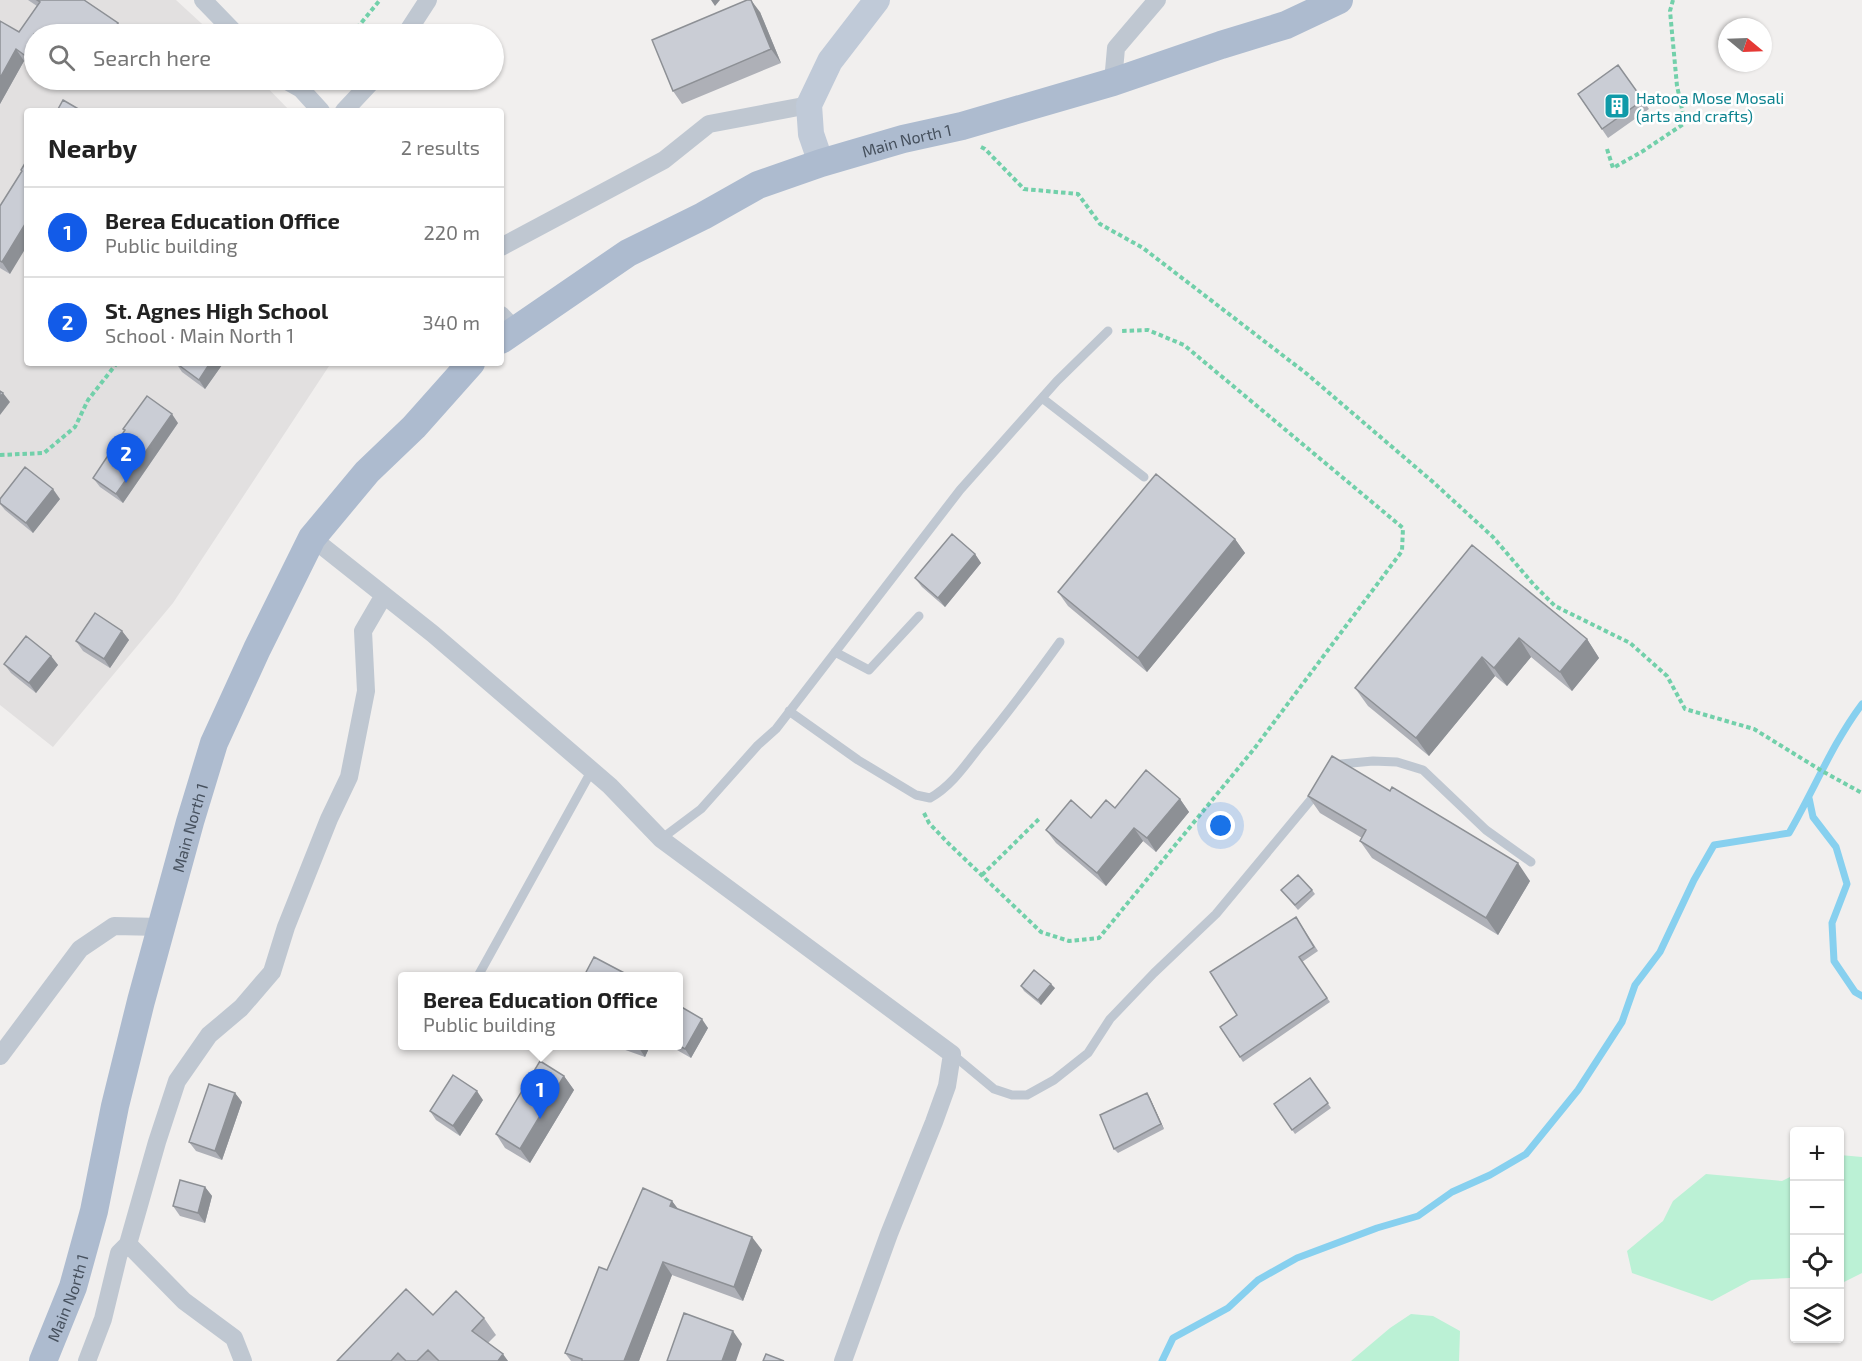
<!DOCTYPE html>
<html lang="en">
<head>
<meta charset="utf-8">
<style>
	body { margin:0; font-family:"Exo 2",sans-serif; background:#f2f2f2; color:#222 }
	.controls { position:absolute; right:18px; bottom:18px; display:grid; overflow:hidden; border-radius:6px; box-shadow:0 2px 4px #0004 }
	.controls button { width:54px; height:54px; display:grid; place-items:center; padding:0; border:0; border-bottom:2px solid #e0e0e0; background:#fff; color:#222; font:30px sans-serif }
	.compass { position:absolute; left:1718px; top:18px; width:54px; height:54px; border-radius:50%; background:#fff; box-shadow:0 2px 4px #0004; rotate:109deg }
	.you { position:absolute; left:1221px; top:826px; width:21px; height:21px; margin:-15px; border:4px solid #fff; border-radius:50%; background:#1a73e8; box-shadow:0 0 0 9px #1a73e833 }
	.badge { display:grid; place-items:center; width:39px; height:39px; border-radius:50%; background:#125be8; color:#fff; font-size:20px; font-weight:700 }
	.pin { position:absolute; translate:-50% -50px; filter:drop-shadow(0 2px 3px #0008) }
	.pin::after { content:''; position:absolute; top:32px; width:21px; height:18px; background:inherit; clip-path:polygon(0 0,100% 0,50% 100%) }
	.popup { position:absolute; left:398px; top:972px; width:285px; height:78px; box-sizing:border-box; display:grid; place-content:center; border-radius:6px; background:#fff; filter:drop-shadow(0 2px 4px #0005); font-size:20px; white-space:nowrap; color:#767676 }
	.popup b { font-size:22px; color:#222 }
	.popup::after { content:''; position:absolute; left:50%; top:100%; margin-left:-12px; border:12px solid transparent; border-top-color:#fff }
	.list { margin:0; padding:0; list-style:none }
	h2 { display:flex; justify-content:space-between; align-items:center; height:78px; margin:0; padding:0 24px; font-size:26px }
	h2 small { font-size:20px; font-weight:400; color:#767676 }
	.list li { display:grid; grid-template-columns:39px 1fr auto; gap:18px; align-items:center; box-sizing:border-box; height:90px; padding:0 24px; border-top:2px solid #e0e0e0 }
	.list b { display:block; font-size:22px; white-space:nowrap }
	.list p { margin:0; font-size:20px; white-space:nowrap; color:#767676 }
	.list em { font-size:20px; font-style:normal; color:#767676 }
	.icon { flex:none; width:33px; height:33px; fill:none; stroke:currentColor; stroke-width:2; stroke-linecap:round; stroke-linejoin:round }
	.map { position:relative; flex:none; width:1862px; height:1361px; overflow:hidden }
	.search { position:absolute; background:#fff; box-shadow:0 2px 4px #0004; left:24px; top:24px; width:480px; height:66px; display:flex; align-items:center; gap:15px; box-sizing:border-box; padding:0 21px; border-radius:33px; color:#767676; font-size:22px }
	.panel { position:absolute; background:#fff; box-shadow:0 2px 4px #0004; left:24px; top:108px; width:480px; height:258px; border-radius:6px }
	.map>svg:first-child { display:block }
	.education { fill:#e2e0e0 }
	.green { fill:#bbf1d5 }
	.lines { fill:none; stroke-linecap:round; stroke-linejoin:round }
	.stream { stroke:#87d0ef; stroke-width:7 }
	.path { stroke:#72d0aa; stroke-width:4; stroke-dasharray:4.5 3; stroke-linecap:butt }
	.lane { stroke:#bfc7d1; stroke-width:9 }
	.street { stroke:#bfc7d1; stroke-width:18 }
	.secondary { stroke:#c0cad8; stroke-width:26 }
	.primary { stroke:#adbbcf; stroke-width:28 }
	.wall { fill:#aeb0b7 }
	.shaded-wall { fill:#8d9095 }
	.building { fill:#cacdd5; stroke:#8d9095; stroke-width:1.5 }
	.labels { text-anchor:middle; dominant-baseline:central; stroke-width:5; stroke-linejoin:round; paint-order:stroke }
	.culture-label { font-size:16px; fill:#0d838f; stroke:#fff; text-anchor:start }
	.street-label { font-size:16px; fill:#46505d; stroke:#fff }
</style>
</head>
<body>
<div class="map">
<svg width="1862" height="1361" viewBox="0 0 1862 1361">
	<rect width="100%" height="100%" fill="#f1efee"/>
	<path class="education" d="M0,0H176L213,34H34V80H260L290,111H27V363H331L173,603L53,747L0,705Z"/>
	<path class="green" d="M1840,1155L1862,1157V1273L1840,1284Z
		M1706,1174L1782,1181L1794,1175V1280L1790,1278L1751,1280L1712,1301L1632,1273L1627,1251L1663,1221L1673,1201Z
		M1411,1314L1433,1316L1460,1331L1459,1361H1351L1390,1328Z"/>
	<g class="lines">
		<path class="stream" d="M1809,798L1813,817L1836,847L1847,884L1832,923L1834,961L1855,992L1862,996
			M1162,1361L1173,1338L1228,1308L1258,1280L1297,1258L1377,1228L1418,1216L1452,1192L1490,1175L1526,1154L1578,1090L1622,1022L1635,985L1660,952L1694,880L1714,845L1789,833C1814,790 1832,744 1862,704"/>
		<path class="path" d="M352,34L380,0
			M981,147L985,149L1024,189L1078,194L1100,224L1143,248L1307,374L1433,482L1493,537L1534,585L1555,606L1630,643L1667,676L1685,709L1754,729L1822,771L1862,793
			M1607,149L1613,168L1643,151L1685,123L1677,86L1670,11L1673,0
			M0,455L44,453L75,427L88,400L117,363
			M924,813L929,823L947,842L1041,932L1069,941L1099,938L1254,749L1402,551L1403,528L1184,345L1148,330L1121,331
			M982,875L1040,818"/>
		<path class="lane" d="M1042,398L1144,477
			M835,652L869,670L919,616
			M789,711L858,760L916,795L930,798C950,787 964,767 978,749C1007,714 1034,678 1060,642
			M1335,770L1341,764L1373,761L1397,762L1423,770L1486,830L1531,862
			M661,839L701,809L758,745L776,729L960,490L1057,381L1108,331
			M478,976L592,770
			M952,1054L994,1089L1012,1095H1027L1054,1080L1088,1053L1110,1019L1154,973L1216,914L1319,790"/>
		<path class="street" d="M203,0L236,34
			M406,34L428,0
			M285,80L301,89L321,111
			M1113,82L1116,48L1157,0
			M344,111L373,80
			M501,247L664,160L709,124L809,105
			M501,315L515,330
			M312,538L433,634L610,786L661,839L952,1054L947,1086L934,1122L889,1234L843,1361
			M0,1056L80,949L114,926L161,927
			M128,1244L184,1301L234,1338L243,1361
			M87,1361L103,1319L119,1253L128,1244L157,1142L177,1081L209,1035L241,1008L272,972L286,927L329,819L349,777L366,691L363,631L384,595"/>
		<path class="secondary" d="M821,163L811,134L809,105L830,61L877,0"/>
		<g class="primary">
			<path id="s1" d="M501,340L628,253L703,216L758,185L821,163L903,139L962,126L1113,82L1221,45L1286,25L1339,0"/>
			<path id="s2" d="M43,1361L73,1287L94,1211L115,1106L141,1001L190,822L214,743L257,649L312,538L367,472L414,427L471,363"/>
		</g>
	</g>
	<path class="wall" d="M28,0H84L118,23L126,34H34V68L24,61L0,104V21L19,32L37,6Z
		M760,12L781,63L682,104L673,91Z
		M1618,65L1649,109L1608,138L1578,94Z
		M22,171L10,274L0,268V206Z
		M176,363L222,365L205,389L182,372Z
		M178,423L123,503L100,487L93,478L124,431L123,429Z
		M0,499H60L33,533L5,510L0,504Z
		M1235,539L1245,553L1147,672L1068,606L1058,592Z
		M1472,545L1587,639L1599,658L1572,691L1531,657L1507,686L1495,676L1429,756L1368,706L1355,688Z
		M975,554L981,563L945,607L922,587L915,578Z
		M122,631L129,640L110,668L83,651L76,641Z
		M51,656L58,665L36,693L11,673L4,664Z
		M1308,796L1530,881L1498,935L1372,858L1360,841L1362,838L1320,813Z
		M1180,799L1189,812L1156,852L1143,841L1106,886L1056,843L1046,830L1091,818Z
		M1281,890H1312L1315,894L1298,910Z
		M1296,917L1318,951L1302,962L1330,1002L1243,1062L1220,1027L1237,1015Z
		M1021,986L1055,988L1041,1005L1024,991Z
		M678,1004L708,1028L691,1058L670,1046H678Z
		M616,1046H650L645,1057L617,1047Z
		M564,1076L574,1090L530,1163L505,1148L496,1134Z
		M1310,1078L1331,1108L1295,1134L1274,1104Z
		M235,1093L242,1102L222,1160L196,1151L189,1142Z
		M1147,1093L1150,1098L1164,1129L1118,1153L1114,1149Z
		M483,1100L460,1136L436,1120L430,1111Z
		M205,1187L212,1196L205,1223L180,1216L173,1206Z
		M672,1201L678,1210L762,1250L743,1301L672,1275L639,1361H571L565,1353L607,1270Z
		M433,1315L484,1318L496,1335L488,1343L508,1361H337Z"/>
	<path class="shaded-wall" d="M711,0H720L715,6Z
		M751,0L760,12L781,63L771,49Z
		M118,23L126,34H110Z
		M76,27L82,34H71Z
		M16,49L24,61L0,104V78Z
		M27,221V246L10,274L2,262Z
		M210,363H220L222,365L205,389L199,380Z
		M3,393L10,402L0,415V397Z
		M172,414L178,423L123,503L116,494Z
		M53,489L60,499L33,533L26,523Z
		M1235,539L1245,553L1147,672L1138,658Z
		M975,554L981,563L945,607L938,598Z
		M122,631L129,640L110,668L104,659Z
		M1519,638L1531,657L1507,686L1494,668Z
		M1587,639L1599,658L1572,691L1560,672Z
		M51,656L58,665L36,693L29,683Z
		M1482,657L1495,676L1429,756L1416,738Z
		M1180,799L1189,812L1156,852L1147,838Z
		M1134,828L1143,841L1106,886L1097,873Z
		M1518,863L1530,881L1498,935L1486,918Z
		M1051,984L1055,988L1041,1005L1038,1000Z
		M702,1019L708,1028L691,1058L685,1049Z
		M640,1046H650L645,1057L639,1048Z
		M564,1076L574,1090L530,1163L520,1149Z
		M477,1091L483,1100L460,1136L453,1126Z
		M235,1093L242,1102L222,1160L215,1151Z
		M1147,1093L1150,1098L1164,1129L1161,1124Z
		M205,1187L212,1196L205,1223L198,1213Z
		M672,1201L682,1214L670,1206Z
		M752,1237L762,1250L743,1301L734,1287Z
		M663,1262L672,1275L639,1361H624Z
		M733,1331L742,1344L736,1361H722Z
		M503,1354L508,1361H498Z"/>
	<path class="building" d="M37,0H84L118,23L110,34H88L76,27L71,34H34V62L16,49L0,78V21L19,32L40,2Z
		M747,0H751L771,49L673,91L652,40Z
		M1618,65L1643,100L1602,129L1578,94Z
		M63,100L82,111H57Z
		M27,160V221L2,262L0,261V206L22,171L21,170Z
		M176,363H210L199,380Z
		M0,391L3,393L0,397Z
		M147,396L172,414L116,494L93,478L125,430L123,429Z
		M25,467L53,489L26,523L0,503V499Z
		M1156,474L1235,539L1138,658L1058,592Z
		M952,534L975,554L938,598L915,578Z
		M1472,545L1587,639L1560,672L1519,638L1494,668L1482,657L1416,738L1355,688Z
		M95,613L122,631L104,659L76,641Z
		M26,636L51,656L29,683L4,664Z
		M1332,756L1390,791L1392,787L1518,863L1486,918L1360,841L1366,830L1308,796Z
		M1146,770L1180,799L1147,838L1134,828L1097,873L1046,830L1071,800L1091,818L1106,800L1115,808Z
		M1298,875L1312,890L1295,905L1281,890Z
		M1296,917L1314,947L1299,957L1327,998L1240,1057L1220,1027L1237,1015L1210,972Z
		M594,957L630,976H584Z
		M1034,970L1051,984L1038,1000L1021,986Z
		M678,1005L702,1019L685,1049L678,1045Z
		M631,1046H640L639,1048Z
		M540,1061L564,1076L520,1149L496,1134Z
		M453,1075L477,1091L453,1126L430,1111Z
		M1310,1078L1328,1103L1292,1130L1274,1104Z
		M209,1084L235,1093L215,1151L189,1142Z
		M1147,1093L1161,1124L1114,1149L1100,1115Z
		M180,1180L205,1187L198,1213L173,1206Z
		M643,1188L672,1201L670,1206L752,1237L734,1287L663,1262L624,1361H582V1359L565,1353L599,1267L607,1270Z
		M406,1289L433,1315L456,1291L484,1318L472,1331L503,1354L498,1361H439L428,1350L417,1361H406L398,1353L391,1361H337Z
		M684,1313L733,1331L722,1361H667Z
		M766,1354L784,1361H763Z"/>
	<defs>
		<g id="building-square" transform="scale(1.35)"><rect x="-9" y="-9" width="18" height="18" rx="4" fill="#0f9aa8" stroke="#fff"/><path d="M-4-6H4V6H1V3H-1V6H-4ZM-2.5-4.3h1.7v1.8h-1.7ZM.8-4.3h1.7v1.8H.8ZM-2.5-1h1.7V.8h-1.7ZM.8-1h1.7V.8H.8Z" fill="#fff"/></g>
	</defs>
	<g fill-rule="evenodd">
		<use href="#building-square" x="1617" y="106"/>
	</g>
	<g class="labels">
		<g class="culture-label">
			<text x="1636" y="97">Hatooa Mose Mosali<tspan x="1636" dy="18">(arts and crafts)</tspan></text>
		</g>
		<g class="street-label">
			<text stroke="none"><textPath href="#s1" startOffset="456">Main North 1</textPath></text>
			<text stroke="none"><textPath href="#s2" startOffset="554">Main North 1</textPath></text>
			<text stroke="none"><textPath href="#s2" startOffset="68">Main North 1</textPath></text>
		</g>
	</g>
</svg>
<div class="controls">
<button>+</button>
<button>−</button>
<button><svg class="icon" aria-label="locate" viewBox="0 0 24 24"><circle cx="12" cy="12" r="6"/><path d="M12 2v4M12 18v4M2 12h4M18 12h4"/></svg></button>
<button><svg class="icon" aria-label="layers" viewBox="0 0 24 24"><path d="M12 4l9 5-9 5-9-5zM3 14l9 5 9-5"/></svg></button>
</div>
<svg class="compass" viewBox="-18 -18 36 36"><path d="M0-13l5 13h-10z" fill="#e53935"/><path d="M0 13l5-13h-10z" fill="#767676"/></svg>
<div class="you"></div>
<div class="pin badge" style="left:540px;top:1119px">1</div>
<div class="popup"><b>Berea Education Office</b>Public building</div>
<div class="pin badge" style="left:126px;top:483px">2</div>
<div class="search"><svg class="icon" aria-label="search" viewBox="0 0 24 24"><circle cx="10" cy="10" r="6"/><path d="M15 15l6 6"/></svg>Search here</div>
<section class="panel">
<h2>Nearby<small>2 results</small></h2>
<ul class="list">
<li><span class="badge">1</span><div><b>Berea Education Office</b><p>Public building</p></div><em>220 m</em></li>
<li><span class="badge">2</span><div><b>St. Agnes High School</b><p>School · Main North 1</p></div><em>340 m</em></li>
</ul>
</section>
</div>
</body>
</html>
